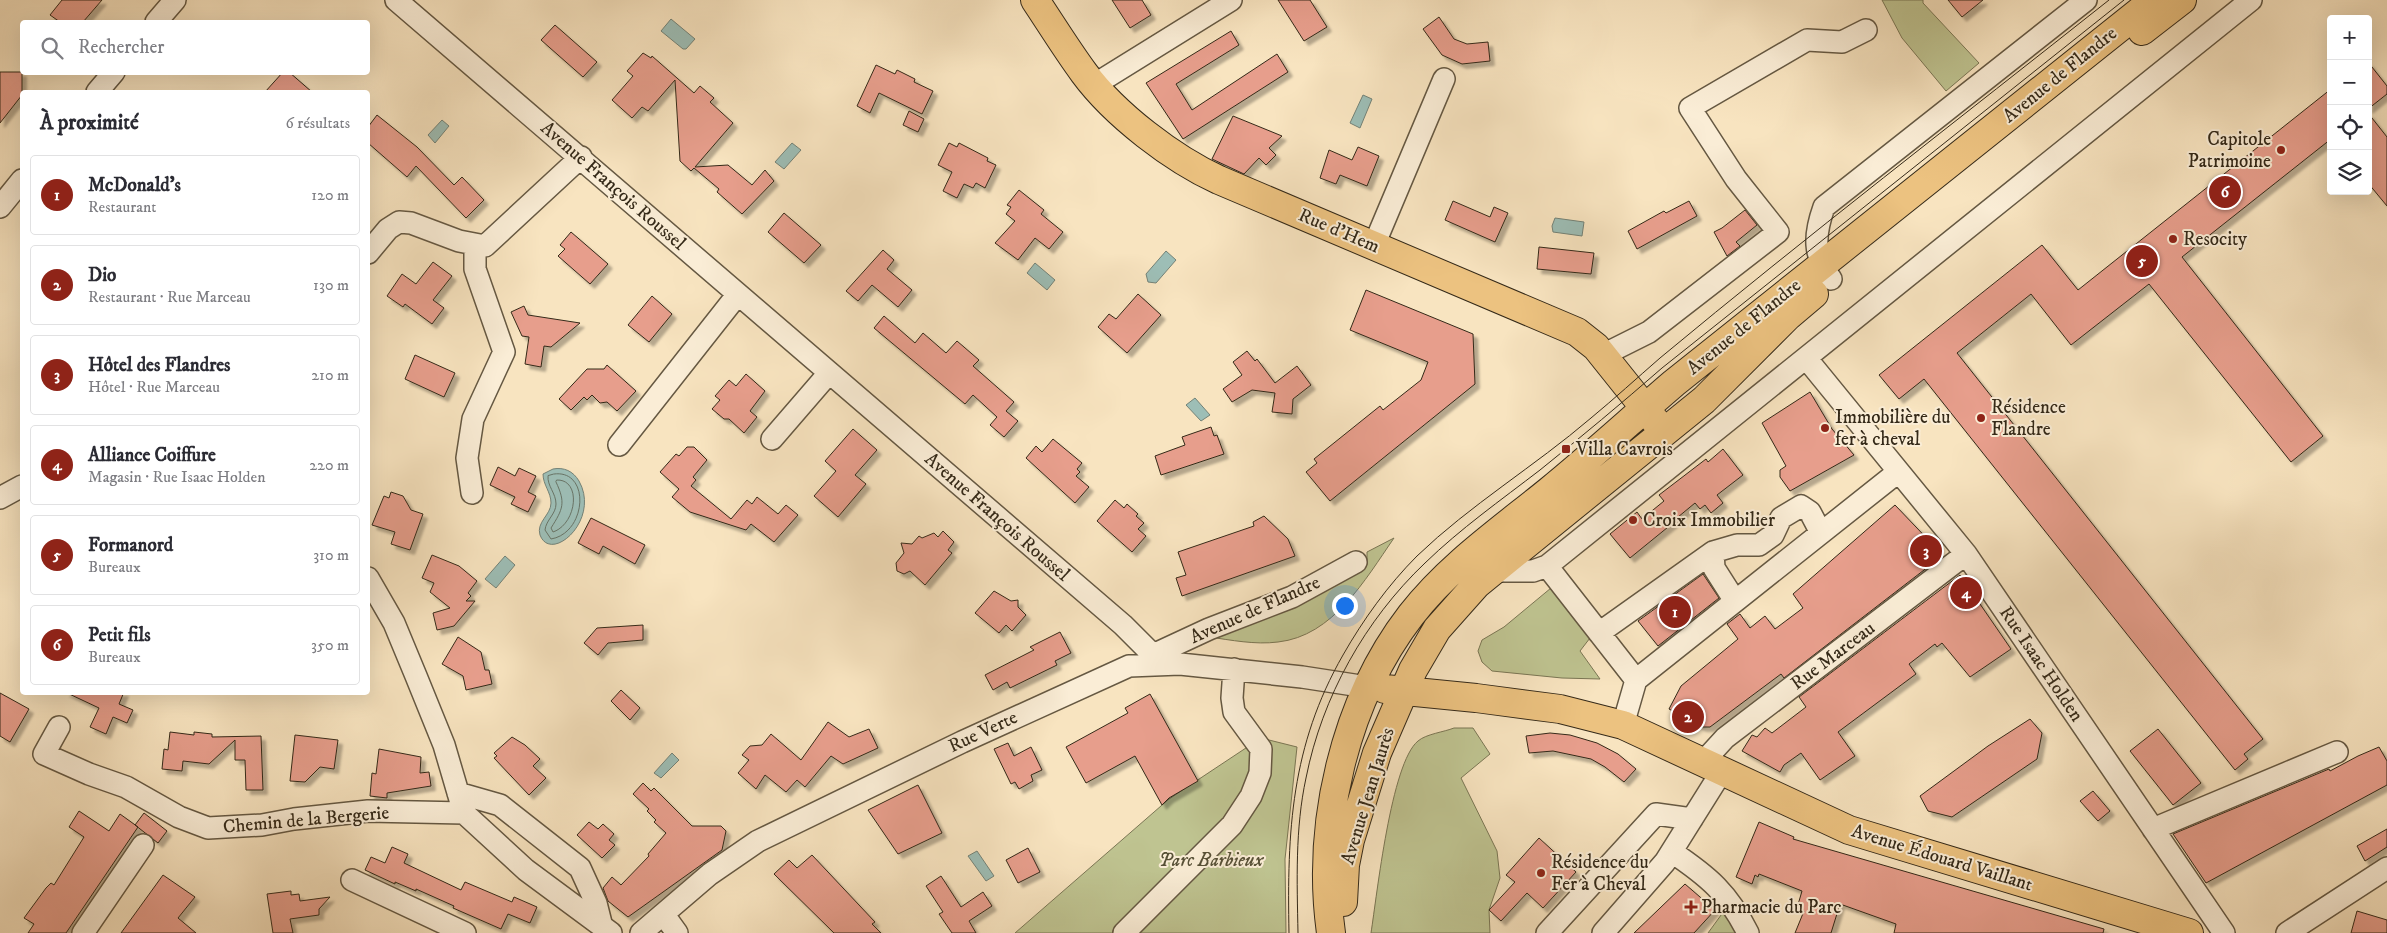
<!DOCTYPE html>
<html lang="fr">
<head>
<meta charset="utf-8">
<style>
	body { margin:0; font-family:"IM FELL DW Pica",serif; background:#f7f7f7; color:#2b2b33 }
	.controls { position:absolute; right:15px; top:15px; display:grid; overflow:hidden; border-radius:5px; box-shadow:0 5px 20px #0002 }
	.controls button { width:45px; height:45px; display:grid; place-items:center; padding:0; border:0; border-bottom:1px solid #e1e1e2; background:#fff; color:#2b2b33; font:25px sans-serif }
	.you { position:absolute; left:1344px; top:605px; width:18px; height:18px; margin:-12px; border:4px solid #fff; border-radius:50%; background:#1a73e8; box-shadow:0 0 0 8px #1a73e833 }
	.badge { display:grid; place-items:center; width:32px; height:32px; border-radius:50%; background:#8f2418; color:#fff; font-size:16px; font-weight:700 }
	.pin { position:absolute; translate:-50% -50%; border:2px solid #fff; box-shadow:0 1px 5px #0006 }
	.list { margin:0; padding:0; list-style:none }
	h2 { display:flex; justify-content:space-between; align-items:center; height:65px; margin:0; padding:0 20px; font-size:21px }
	h2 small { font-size:16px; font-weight:400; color:#7c7c81 }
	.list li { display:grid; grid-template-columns:32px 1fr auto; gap:15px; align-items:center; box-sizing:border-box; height:80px; margin:0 10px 10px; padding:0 10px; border:1px solid #e1e1e2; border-radius:5px }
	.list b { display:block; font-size:19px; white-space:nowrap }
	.list p { margin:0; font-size:16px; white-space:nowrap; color:#7c7c81 }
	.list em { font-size:16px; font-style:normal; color:#7c7c81 }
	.icon { flex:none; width:28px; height:28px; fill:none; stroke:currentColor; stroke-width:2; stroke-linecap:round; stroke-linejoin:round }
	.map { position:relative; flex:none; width:2387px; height:933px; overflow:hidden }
	.search { position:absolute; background:#fff; box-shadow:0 5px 20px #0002; left:20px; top:20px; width:350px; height:55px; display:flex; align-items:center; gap:12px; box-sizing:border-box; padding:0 18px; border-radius:5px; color:#7c7c81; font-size:19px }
	.panel { position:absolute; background:#fff; box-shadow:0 5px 20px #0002; left:20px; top:90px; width:350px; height:605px; border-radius:5px }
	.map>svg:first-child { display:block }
	.green { fill:#bfc491; stroke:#7a7654 }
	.water { fill:#9dbeb6; stroke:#738277 }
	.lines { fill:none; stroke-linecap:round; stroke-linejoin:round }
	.shore { stroke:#687467; stroke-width:1 }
	.building { fill:#e79e8c; stroke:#342918; filter:url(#shadow) }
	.minor-casing { stroke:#655842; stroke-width:24 }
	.major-casing { stroke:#342918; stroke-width:30 }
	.minor { stroke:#faedd6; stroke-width:21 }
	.major { stroke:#ecc280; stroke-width:28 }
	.tram { stroke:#342918; stroke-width:1 }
	.poi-dot { fill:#8f2418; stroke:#faedd6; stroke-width:2 }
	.labels { text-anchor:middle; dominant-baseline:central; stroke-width:4; stroke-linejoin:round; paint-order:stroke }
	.street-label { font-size:19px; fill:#342918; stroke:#faedd6 }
	.poi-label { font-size:19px; fill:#342918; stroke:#faedd6; text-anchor:start }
	.park-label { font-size:19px; font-style:italic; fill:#575036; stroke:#faedd6 }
</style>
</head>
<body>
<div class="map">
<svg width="2387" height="933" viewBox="0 0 2387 933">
	<defs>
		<filter id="shadow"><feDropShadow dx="4.5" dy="4.5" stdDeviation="1" flood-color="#0004"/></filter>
	</defs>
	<rect width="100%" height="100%" fill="#f8e4c0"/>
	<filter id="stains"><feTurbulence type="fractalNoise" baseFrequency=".004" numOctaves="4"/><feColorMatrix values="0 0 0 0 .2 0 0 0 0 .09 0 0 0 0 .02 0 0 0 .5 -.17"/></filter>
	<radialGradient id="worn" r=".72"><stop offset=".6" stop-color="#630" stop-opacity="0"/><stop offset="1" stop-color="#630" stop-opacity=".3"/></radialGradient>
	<path class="green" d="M1882,0H1923V3L1979,63L1946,91L1902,38Z
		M1394,538C1365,580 1333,636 1278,642C1255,645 1231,640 1209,637L1308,598L1367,565V552Z
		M1551,588L1590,638L1580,651L1600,679L1562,678L1492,671L1482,662L1478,651L1482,640L1504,627Z
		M1454,728H1473L1490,754L1461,778L1497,851L1500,878L1489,910L1490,933H1371C1377,895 1391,763 1418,741C1426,734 1444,732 1454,728Z
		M1261,738L1297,747L1285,859L1286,933H1015L1169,799Z
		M1724,911L1737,933H1708Z"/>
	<path class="water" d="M671,19L695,39L686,49H683L661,31Z
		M1363,95L1372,99L1360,128L1350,123Z
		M442,120L449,126L435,143L428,135Z
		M792,143L801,150L784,169L775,162Z
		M1555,218L1584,222L1582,236L1553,232L1552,226Z
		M1166,251L1176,260L1156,283L1148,282L1146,274Z
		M1035,263L1055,280L1047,290L1027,273Z
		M1195,398L1210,415L1201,421L1186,405Z
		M553,469C564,467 573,471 579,481C601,520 551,564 540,535C536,522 551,515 551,503C551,492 543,485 543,474Z
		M505,556L515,565L496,588L485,579Z
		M672,753L679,760L661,778L654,773Z
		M977,851L994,876L986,881L968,856Z"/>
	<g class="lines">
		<path class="shore" d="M554,474C591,469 587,533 551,539L545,530C546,520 556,514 556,504C556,493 547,486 548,476Z
			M557,480C582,479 577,524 553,532L551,528C563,509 566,503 556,482Z"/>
	</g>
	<path class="building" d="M62,0H102L83,22H60L50,15Z
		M1112,0H1142L1151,15L1130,28Z
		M1278,0H1310L1327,27L1304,41Z
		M1948,0H1983L1962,17Z
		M1439,17L1454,39L1467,44L1488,42L1490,61L1462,64L1442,55L1423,29Z
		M555,25L597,62L583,77L541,40Z
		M1231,31L1239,45L1176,84L1192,110L1277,54L1288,72L1183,139L1146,83Z
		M643,53L651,58L652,56L694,93L700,86L714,98L710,102L733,123L695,167L728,165L752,185L765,170L774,181L742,214L717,192L719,189L694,168L691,171L680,161L675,80L648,111L642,107L632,118L612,100L633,76L627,71Z
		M2368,62L2387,86V94L2368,109Z
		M876,65L895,74L897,70L915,79L914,82L933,91L922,114L879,93L870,113L857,106Z
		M0,72H22V95L0,123Z
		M283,72H289L312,92H265Z
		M2331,89V139L2182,257L2323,436L2291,462L2149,284L2071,345L2031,294L1957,353L2263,739L2244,754L2248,759L2235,770L1924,379L1899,399L1879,375L2042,245L2078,290Z
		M909,111L924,119L918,132L903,125Z
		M2368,113L2387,137V206L2368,183Z
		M377,115L417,147L454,185L462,177L484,200L466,218L416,166L407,177L368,143V127Z
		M1233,116L1282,136L1269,148L1276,155L1266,165L1259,158L1244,174L1212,159Z
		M949,143L957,147L959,143L988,158L987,161L996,165L985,188L976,183L973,188L964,184L957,198L943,191L952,172L938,165Z
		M1358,147L1379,156L1367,186L1340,175L1336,184L1320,178L1329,150L1352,160Z
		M1019,190L1044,210L1041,214L1063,232L1049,249L1035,238L1018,260L995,243L1015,221L1006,214L1011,207L1007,205Z
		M1453,201L1490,217L1494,207L1508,213L1495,242L1445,220Z
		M1689,201L1697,216L1637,249L1628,231L1664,211L1666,213Z
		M1745,210L1757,225L1736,242L1740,246L1727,256L1714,232L1722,228Z
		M784,213L821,245L804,263L768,232Z
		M571,232L608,264L590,284L558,256L565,249L560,245Z
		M1539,247L1594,253L1591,274L1537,269Z
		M883,250L894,260L887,269L912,290L898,307L872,285L858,301L846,291Z
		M433,262L452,276L433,300L444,308L432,324L405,304L403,307L387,296L402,274L416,284Z
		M1366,290L1473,334L1475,384L1330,501L1306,472L1317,463L1314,459L1380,406L1383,410L1421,380L1428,362L1350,330Z
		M1138,294L1161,315L1127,353L1098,327L1109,314L1116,319Z
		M652,296L672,314L649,342L628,325Z
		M524,306L528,315L580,323L551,347L544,346L541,367L525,364L529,337L522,336L511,312Z
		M884,316L915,343L923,333L946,353L957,341L979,360L973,366L1014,402L1006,411L1018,421L1004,437L990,425L997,417L973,395L965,404L874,328Z
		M1247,351L1255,361L1257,359L1275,383L1297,366L1311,385L1293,399L1292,414L1272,412L1275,393L1252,390L1232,402L1223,389L1242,375L1233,362Z
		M415,355L455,373L444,397L405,379Z
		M607,365L636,391L617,411L607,402L600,403L592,395L587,400L584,397L571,410L559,399L587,369H604Z
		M746,374L765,391L750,411L757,417L744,433L729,419H724L712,409L720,400L715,396L729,380L736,386Z
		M1810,392L1832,429L1854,455L1790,491L1780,477V470L1786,466L1762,423Z
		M1211,427L1214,436L1217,435L1224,454L1161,475L1155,456L1185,445L1182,437Z
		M853,429L877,450L855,475L866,484L838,517L814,496L836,471L825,461Z
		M1053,439L1082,463L1077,469L1080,472L1076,476L1089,487L1075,503L1026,458L1036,446L1042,452Z
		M687,447H694L707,460L693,477L696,480L691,486L731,519L747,500L752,504L757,497L778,514L786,505L798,515L774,542L751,524L746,530L690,512L672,497L679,489L660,472L676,454L679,456Z
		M1723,449L1743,475L1717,495L1723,503L1711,513L1705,505L1700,509L1695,503L1672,522L1673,523L1630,558L1610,534L1637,512L1642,519L1664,501L1659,495L1706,459L1708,462Z
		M498,467L515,476L519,468L536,476L528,492L536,496L528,512L511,504L515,497L490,485Z
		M391,492L403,496L411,510L423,514L410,550L391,544L395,532L372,525L384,496L389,498Z
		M1115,500L1124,508L1127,504L1138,514L1136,516L1144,523L1138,529L1146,536L1132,552L1097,521Z
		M1895,505L1937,549V560L1784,678L1781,674L1710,727H1702L1669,709L1681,686L1738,639L1727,624L1740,614L1750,628L1765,616L1775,629L1803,608L1793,594Z
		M1264,516L1288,539L1295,556L1182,596L1176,578L1186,575L1178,552L1254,526L1253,522Z
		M591,518L645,545L635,564L603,546L599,554L578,543Z
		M943,531L954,542L948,550L952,553L925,585L910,571L904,574L897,571L896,563L904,553L901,543L912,544L919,536L922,538L934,533L938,537Z
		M432,555L459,566L477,581L468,593L471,596L466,601H475L454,626L437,630L433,613L450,608L430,592L434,583L422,578Z
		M1703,574L1719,598L1658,646L1638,621Z
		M1960,575L2011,649L1970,677L1942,643L1937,647L1935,644L1909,664L1916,674L1838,732L1855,756L1820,780L1801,753L1784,765L1780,772L1742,751L1752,735L1757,737L1765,728L1772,733L1806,707L1799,697Z
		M994,591L1011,601L1018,600V607L1026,615L1012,631L1006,625L999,633L975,613Z
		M643,625V640L608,643L598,655L584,643L597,628Z
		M1060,632L1071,653L1055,661L1057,665L1010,688L1007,682L993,690L985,675L1034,650L1030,647Z
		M458,637L481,652L485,670H489L492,684L466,690L463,676L442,664Z
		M621,690L640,708L630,720L611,701Z
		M65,692H124L119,704L133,710L127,723L113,717L106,734L90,727L99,708Z
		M0,693L29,709L10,742L0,736Z
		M1150,694L1198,781L1169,798L1162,805L1135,756L1086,783L1066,747L1128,713L1125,708Z
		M2030,719L2042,733L2037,759L1952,817L1928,811L1920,796L1988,746Z
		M828,722L849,737L869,729L878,748L843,764L831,756L805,787L797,780L786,792L765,775L756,789L738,773L749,760L742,755L750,746L762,745L771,734L801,760Z
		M2158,729L2201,783L2173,805L2130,751Z
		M170,732L194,735V732L212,734V737L261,736L263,790H246L245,760H235V740L209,764L183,761L182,771L162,769L164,749L168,750Z
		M1550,733L1570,735L1597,743L1618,754L1636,769L1624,782L1605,767L1591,759L1553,751L1529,753L1526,736Z
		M295,735L338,740L334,769L320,767L305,782L290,781Z
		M512,737L525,745L540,759L533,766L546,778L529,795L494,758L497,756L494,753Z
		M1008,743L1014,756L1031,747L1042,770L1031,775L1033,781L1019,789L1015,782L1011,784L994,749Z
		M2379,747L2387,761V785L2206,883L2173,834L2329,769L2330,771L2358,756Z
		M379,749L421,757L420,773L429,772L431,786L387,793V798L370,796L372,773L376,774Z
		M643,783L651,791L654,788L692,826H721L726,831L722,850L628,917L608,901L603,888L612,877L621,885L649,856L648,854L666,833L654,822L656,820L647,811L649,809L633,794Z
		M918,785L942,833L898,854L868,810Z
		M2093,791L2110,811L2098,821L2080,801Z
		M79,811L109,831L120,814L138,827L66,933H28L34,924L24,918L46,888L51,883L54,885L84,837L69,827Z
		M144,813L167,831L158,843L135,825Z
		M589,822L598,829L603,824L614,834L609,840L615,845L602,858L577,835Z
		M1759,822L1794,837L1793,839L2104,929L2103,933H1894L1896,924L1840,904L1831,933H1795L1804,911L1797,908L1802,891L1759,874L1758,877L1755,875L1752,884L1736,877Z
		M2387,829V847L2365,861L2357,846Z
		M1539,838L1576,872L1543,908L1527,893L1501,921L1489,910L1515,882L1506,875Z
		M392,847L408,854L404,863L461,890L465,882L512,902L514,897L537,907L530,923L508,914L501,929L453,908L454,906L416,889V891L395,882V884L365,870L371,857L385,863Z
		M1028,848L1040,872L1018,883L1006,860Z
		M812,855L875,922L872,924L881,933H834L774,874L789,860L797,868Z
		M163,875L195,897L178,918L196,933H121Z
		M941,876L961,907L983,892L992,906L969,921L976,933H952L939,914L943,912L926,886Z
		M1685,884L1715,910L1694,933H1634Z
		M291,891V895L299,894L300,901L330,897L319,909V915L290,919L293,933H273L267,894Z
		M2357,911L2387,920V933H2351Z"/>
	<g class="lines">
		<g class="minor-casing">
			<path id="minor" d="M396,0L1123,625L1162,664
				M156,22L175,0
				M1094,85L1231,0
				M97,92L114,72
				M0,207L22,180
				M1374,245L1444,79
				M368,253L388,229L399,222L411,223L459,241L485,246L581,157
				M1831,279C1813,255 1814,235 1824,207L2086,0
				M1603,355L1649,332L1778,232L1736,179L1690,108L1807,40L1842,42L1866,30
				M1806,358L1966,554L2224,933
				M772,439L829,373
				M619,445L738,294
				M472,493L467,458L473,419L504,352L475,269V245
				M0,498L22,486
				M1713,552L1714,568L1735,601
				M1547,566L1636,680L1898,472
				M1492,571H1533L1547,566L2251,0
				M368,578L394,623L416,676L444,745L464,813L526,870L611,933
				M1599,633L1713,552L1737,545H1759L1773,535L1781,518L1801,506L1810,512L1821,533
				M1153,655L1209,629L1292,597L1356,562
				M1623,725L1636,680
				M59,727L44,754L89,774L126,787L179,817L208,828L262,825L294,819L368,811L464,813
				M1703,762L1725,738L1966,554
				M458,793L500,805L580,868L596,903L602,927
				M2153,829L2337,752
				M1672,852C1709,877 1728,893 1748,933
				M352,880L465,933
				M664,915L677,933
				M83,933L143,845
				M641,933L710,874L758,841L962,742L1129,666L1180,664L1302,677L1367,687
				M1124,933L1232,825L1251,796L1260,773L1261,749L1234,712L1232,698L1234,669
				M1547,933L1656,814L1692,819
				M1603,933L1665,862L1722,771
				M2287,933L2387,868"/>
		</g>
		<g class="major-casing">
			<path id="major" d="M1035,0C1051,24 1067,50 1084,73C1115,115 1173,159 1219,180L1577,332L1596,347L1656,422
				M2142,31L2182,0
				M1385,689L1476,698L1560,709L1623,725L1849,830L2189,933
				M1343,902L1345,865L1350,840L1377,753L1413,670L1437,629L1477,584L1704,400L1788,316L1814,294
				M1331,933C1316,825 1344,702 1411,615C1449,566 1501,530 1549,491C1592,456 1632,419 1674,383L2154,0"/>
		</g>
		<use href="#minor" class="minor"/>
		<use href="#major" class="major"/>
		<path class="tram" d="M1289,933C1287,831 1291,746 1343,655C1363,620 1388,585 1417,556C1470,505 1535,466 1591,418C1614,399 1637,378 1660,358C1807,236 1959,119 2109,0
			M1298,933C1297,881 1295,829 1306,778C1322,697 1365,620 1425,563C1460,529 1501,500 1540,470C1581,437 1622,403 1662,368L2124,0"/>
	</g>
	<g class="poi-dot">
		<circle cx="2281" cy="150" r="5"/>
		<circle cx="2173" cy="239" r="5"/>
		<circle cx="1981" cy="418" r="5"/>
		<circle cx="1825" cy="428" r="5"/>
		<rect x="1561" y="444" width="10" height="10" rx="2.5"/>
		<circle cx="1633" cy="520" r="5"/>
		<circle cx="1541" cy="873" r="5"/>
		<path d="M1688.5 899.5h5v5h5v5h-5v5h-5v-5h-5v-5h5z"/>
	</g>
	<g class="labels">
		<g class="street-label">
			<text transform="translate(2060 75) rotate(-39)">Avenue de Flandre</text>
			<text transform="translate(613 186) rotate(41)">Avenue François Roussel</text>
			<text transform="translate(1339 231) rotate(23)">Rue d'Hem</text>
			<text transform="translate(1744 327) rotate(-39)">Avenue de Flandre</text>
			<text transform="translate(997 517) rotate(41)">Avenue François Roussel</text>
			<text transform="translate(1255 610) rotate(-24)">Avenue de Flandre</text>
			<text transform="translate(1833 656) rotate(-37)">Rue Marceau</text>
			<text transform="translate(2041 664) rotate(56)">Rue Isaac Holden</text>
			<text transform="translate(983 732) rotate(-25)">Rue Verte</text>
			<text transform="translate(1368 796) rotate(-73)">Avenue Jean Jaurès</text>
			<text transform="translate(306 820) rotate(-5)">Chemin de la Bergerie</text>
			<text transform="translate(1942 858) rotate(17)">Avenue Édouard Vaillant</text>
		</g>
		<g class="poi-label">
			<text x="2271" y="139" text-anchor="end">Capitole<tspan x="2271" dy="22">Patrimoine</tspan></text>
			<text x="2183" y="239">Resocity</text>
			<text x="1991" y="407">Résidence<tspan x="1991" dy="22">Flandre</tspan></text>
			<text x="1835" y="417">Immobilière du<tspan x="1835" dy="22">fer à cheval</tspan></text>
			<text x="1576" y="449">Villa Cavrois</text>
			<text x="1643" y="520">Croix Immobilier</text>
			<text x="1551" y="862">Résidence du<tspan x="1551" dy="22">Fer à Cheval</tspan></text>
			<text x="1701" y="907">Pharmacie du Parc</text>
		</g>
		<g class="park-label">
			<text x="1211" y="860">Parc Barbieux</text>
		</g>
	</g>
	<rect width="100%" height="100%" filter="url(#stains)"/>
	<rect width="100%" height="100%" fill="url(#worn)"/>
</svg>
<div class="controls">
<button>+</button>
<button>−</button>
<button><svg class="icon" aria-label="locate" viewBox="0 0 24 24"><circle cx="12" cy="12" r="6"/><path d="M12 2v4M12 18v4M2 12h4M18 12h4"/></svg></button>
<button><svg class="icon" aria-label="layers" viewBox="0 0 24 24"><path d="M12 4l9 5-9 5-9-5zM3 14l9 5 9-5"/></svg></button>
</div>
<div class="you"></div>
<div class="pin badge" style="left:1675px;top:612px">1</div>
<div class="pin badge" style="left:1688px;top:717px">2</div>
<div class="pin badge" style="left:1926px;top:551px">3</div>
<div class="pin badge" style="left:1966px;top:593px">4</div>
<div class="pin badge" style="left:2142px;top:261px">5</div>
<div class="pin badge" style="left:2225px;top:192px">6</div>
<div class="search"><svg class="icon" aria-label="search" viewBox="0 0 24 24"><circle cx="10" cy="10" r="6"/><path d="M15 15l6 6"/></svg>Rechercher</div>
<section class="panel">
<h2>À proximité<small>6 résultats</small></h2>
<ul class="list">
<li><span class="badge">1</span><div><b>McDonald's</b><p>Restaurant</p></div><em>120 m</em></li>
<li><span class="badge">2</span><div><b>Dio</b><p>Restaurant · Rue Marceau</p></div><em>130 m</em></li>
<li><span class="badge">3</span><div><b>Hôtel des Flandres</b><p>Hôtel · Rue Marceau</p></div><em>210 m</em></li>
<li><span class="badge">4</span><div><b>Alliance Coiffure</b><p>Magasin · Rue Isaac Holden</p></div><em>220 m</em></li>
<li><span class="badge">5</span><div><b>Formanord</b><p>Bureaux</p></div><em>310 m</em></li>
<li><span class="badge">6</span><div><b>Petit fils</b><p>Bureaux</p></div><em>350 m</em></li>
</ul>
</section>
</div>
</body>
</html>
